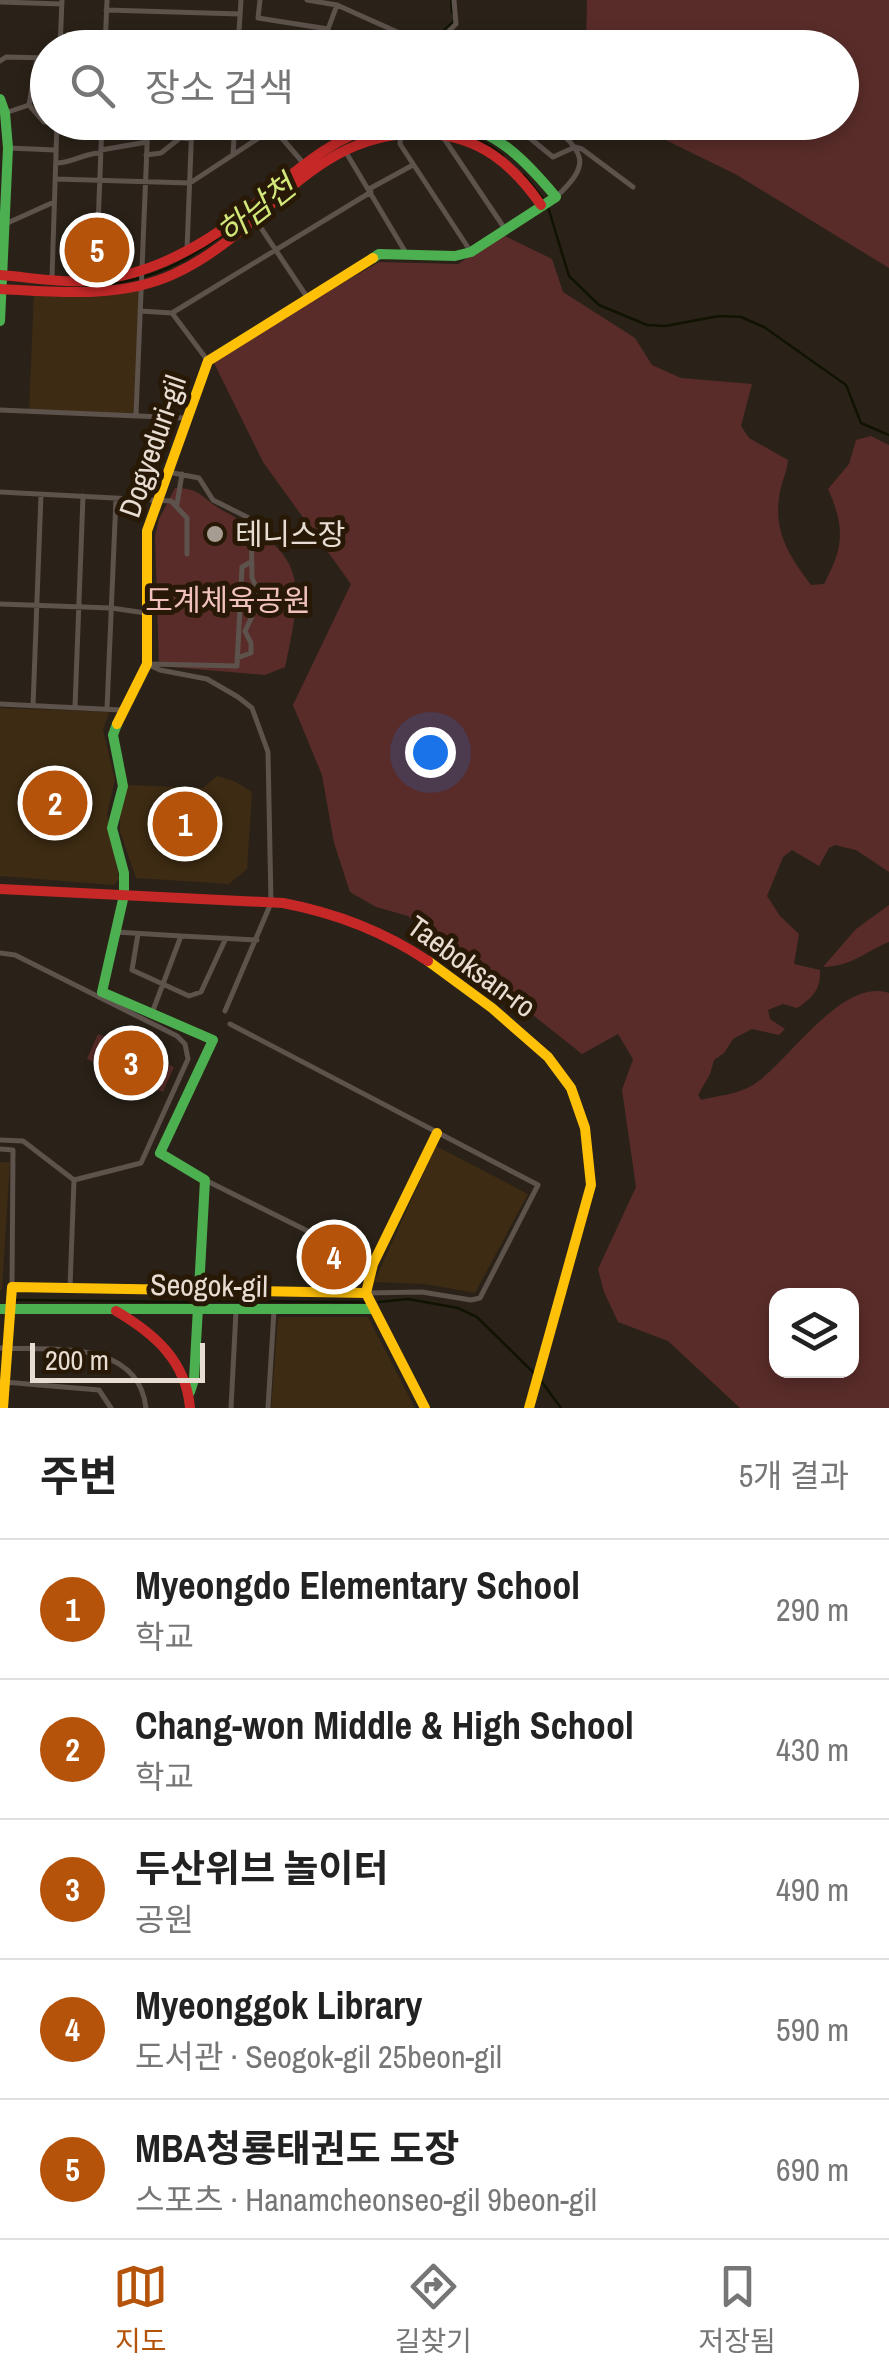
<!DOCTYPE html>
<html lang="ko">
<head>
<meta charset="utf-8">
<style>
	body { margin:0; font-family:"Archivo Narrow","Noto Sans KR",sans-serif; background:#f6f6f6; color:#222 }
	.controls { position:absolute; right:30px; bottom:30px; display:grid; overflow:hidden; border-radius:20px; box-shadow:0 5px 15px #0003 }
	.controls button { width:90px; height:90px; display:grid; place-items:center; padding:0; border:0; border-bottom:2px solid #e0e0e0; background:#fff; color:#222; font:50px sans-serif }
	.scale { position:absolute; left:30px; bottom:25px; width:175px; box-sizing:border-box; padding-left:10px; border:5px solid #e8ddd2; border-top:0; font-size:28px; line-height:35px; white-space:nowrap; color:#e8ddd2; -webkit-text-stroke:8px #281906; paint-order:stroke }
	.you { position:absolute; left:430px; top:752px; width:35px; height:35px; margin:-25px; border:8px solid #fff; border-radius:50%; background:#1a73e8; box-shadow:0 0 0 15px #1a73e833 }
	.badge { display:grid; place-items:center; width:65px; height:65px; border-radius:50%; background:#b45309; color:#fff; font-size:32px; font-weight:700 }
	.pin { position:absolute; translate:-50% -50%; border:5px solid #fff; box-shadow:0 2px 10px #0006 }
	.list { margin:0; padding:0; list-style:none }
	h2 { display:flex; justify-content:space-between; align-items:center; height:130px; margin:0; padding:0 40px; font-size:42px }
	h2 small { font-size:32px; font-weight:400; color:#767676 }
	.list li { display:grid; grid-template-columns:65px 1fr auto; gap:30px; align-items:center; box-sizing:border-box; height:140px; padding:0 40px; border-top:2px solid #e0e0e0 }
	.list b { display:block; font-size:38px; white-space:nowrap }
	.list p { margin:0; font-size:32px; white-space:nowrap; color:#767676 }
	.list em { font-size:32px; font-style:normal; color:#767676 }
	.icon { flex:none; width:55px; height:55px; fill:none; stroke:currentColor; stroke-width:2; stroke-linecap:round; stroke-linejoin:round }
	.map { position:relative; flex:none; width:889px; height:1408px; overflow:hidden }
	.search { position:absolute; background:#fff; box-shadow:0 5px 15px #0003; left:30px; right:30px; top:30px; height:110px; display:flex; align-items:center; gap:25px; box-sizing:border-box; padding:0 35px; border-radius:55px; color:#767676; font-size:38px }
	.sheet { height:830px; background:#fff }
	nav { display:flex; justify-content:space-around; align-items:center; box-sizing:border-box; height:140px; border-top:2px solid #e0e0e0; background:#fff; font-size:28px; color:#767676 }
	nav a { display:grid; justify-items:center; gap:5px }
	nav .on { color:#b45309 }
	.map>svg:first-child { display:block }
	.built { fill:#3d2b13 }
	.green { fill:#592c29; fill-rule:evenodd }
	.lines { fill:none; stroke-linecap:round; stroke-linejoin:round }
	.stream { stroke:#111302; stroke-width:2.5 }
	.street { stroke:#5d524c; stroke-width:5 }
	.fast { stroke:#4caf50; stroke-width:10 }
	.slow { stroke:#ffc107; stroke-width:10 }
	.jam { stroke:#c62828; stroke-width:10 }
	.poi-dot { fill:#a69c91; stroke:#281906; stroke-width:4 }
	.labels { text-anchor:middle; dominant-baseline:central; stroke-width:10; stroke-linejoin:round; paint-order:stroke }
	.street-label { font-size:30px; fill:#e8ddd2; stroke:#281906 }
	.poi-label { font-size:30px; fill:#e8ddd2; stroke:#281906; text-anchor:start }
	.park-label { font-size:30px; fill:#f1c1bd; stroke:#281906 }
	.water-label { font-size:32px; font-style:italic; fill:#d3e87a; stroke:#281906 }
</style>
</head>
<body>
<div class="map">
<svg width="889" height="1408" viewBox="0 0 889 1408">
	<rect width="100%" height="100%" fill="#2a2218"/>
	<path class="built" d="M141,286L136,415L29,414L34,291Z
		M0,708L109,712L103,730L115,780L107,814L119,879L114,885L0,876Z
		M217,776L234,781L252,792L247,869L229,884L136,878L120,832V815L127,785L203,788Z
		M436,1146L528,1194L475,1293L425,1284L374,1282Z
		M0,1162H10L2,1290H0Z
		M278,1317H368L415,1408H271Z"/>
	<path class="green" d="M587,0H889V268L737,175L631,123L842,122V48L586,47Z
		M503,235L552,259L563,292L635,338L652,365L681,378L752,384L741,426L749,438L788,460C787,473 780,485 779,498C774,534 791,558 811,585L824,584C844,547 845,527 828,489L849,464L856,440L871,436L889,445V872L856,850L835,845L829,848L819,866L792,850L783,857L767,896L780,916L799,934L794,964L820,970C821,989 813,998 797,1008L783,1004L768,1010L770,1019L785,1029L779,1035L752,1029L733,1039L724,1053L714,1060L710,1074L698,1095L701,1100C716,1096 739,1094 753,1085C789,1062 841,977 889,993V1408H740L668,1341L618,1322L604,1292L598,1269L636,1187L622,1090L633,1059L618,1034L582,1054L408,916L376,907L350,892L334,843L322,775L293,705L351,584L263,462L212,359L379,262L458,264ZM776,1296H852V1370H776Z
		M175,488C201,488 201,498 222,510C307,555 304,579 285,667L265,675L159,666L155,536L159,519Z
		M889,905V942C862,953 853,966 823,967L856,929Z
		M98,1034L174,1067L163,1092L87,1059Z"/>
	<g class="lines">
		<path class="stream" d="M451,0L452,13
			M435,39L454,21
			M524,175L544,200
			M269,197C291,179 313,158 338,144C387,119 462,119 503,156
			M548,207L569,276L599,305L647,325L665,326L719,316L741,317L764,327L846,385L861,423L889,435
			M89,286C150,282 188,263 236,224
			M16,1300L194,1302
			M204,1301L365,1302
			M379,1302L408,1299L458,1308L477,1317L539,1378L561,1408"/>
		<path class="street" d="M260,0L258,18L328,29
			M307,0L337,5L433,48
			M0,2L62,4
			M106,10L240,14
			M60,39L248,48
			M433,46L456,24L454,0
			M238,47L241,0
			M60,48L62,0
			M105,48L107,0
			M321,48L337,5
			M37,58L29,105L44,122L57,123
			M0,61L6,57L48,58
			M5,113L29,105
			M136,122L139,128H147
			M402,122L400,144L471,252
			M510,122L553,157L575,147L582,149L633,187
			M548,122C584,152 593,163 556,197
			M274,129L311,172
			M443,137L505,229
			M8,148L55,150
			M344,149L406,253
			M101,150L147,142
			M233,154L235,122
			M146,155L161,153L180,138L191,139
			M56,163C73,163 84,153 100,153
			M55,179L190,183L283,122
			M369,189L413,165
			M255,219L307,297
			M3,225L54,202
			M187,249L192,122
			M52,278L57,122
			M96,279L102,122
			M140,311L172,313L371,192
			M172,313L208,361
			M0,410L185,418
			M136,415L148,122
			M168,472L199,478L213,500L251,519L252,578L261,598L245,631L251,643V653L237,658
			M0,492L171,501L187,518V554
			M177,504L182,474
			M0,604L111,608L146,613
			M147,664L160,670L207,679L238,697L252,708L268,752L271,903L225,1011
			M150,664L237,666L242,567L251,562
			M0,704L121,710
			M33,706L41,494
			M75,707L83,496
			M107,709L116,498
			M116,932L181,936L152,1013
			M138,934L132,970L189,996L201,992L226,938
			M181,936L257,940
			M0,953L15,955L177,1036L185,1044L188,1059L141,1163L74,1180
			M230,1024L538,1185L480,1298L471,1300L422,1292L366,1293
			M0,1140L23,1141L74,1180L70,1287
			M0,1149L13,1150L12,1287
			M205,1180L372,1263
			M0,1348C50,1351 138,1338 146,1408
			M4,1382L99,1390L111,1408
			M231,1408L236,1311
			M268,1408L274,1311"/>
		<path class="fast" d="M0,99L5,113L8,148L0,321
			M373,258L379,254L455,256L471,252L556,197C526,161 497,130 449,122
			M117,724L113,735L123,786L112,828L124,873V895L102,992L213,1040L160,1153L205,1180L194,1380L190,1392
			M0,1309H374"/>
		<path class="slow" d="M117,724L147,664V531L208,361L373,258
			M428,961L492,1008L548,1057L571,1088L585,1128L591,1185L529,1408
			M3,1408L12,1287L366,1293
			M425,1408L366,1293L373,1264L437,1133"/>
		<path class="jam" d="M0,275C28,277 57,283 85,281C147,278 204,246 252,207C296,171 331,137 387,122
			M0,289C58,292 120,299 174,274C269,231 313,126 430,134C481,137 513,165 541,205
			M0,889L283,903C336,913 383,931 428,961
			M116,1311C155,1334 186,1361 190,1408"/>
	</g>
	<circle class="poi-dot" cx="215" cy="534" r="10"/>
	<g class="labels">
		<g class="street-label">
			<text transform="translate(152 446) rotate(-71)">Dogyeduri-gil</text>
			<text transform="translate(472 966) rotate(36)">Taeboksan-ro</text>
			<text transform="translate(209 1285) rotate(1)">Seogok-gil</text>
		</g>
		<g class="poi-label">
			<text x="235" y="534">테니스장</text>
		</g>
		<g class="park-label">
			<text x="228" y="600">도계체육공원</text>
		</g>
		<g class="water-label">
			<text transform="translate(256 209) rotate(-38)">하남천</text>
		</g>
	</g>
</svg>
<div class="controls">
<button><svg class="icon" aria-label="layers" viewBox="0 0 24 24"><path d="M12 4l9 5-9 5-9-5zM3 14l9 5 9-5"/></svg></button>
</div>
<div class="scale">200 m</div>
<div class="you"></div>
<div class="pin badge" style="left:185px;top:824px">1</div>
<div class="pin badge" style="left:55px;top:803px">2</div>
<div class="pin badge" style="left:131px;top:1063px">3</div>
<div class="pin badge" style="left:334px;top:1257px">4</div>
<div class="pin badge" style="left:97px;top:250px">5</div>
<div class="search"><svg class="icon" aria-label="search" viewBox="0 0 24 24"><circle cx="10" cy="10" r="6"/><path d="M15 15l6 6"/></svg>장소 검색</div>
</div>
<section class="sheet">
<h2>주변<small>5개 결과</small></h2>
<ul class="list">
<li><span class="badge">1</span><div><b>Myeongdo Elementary School</b><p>학교</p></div><em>290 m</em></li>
<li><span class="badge">2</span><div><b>Chang-won Middle &amp; High School</b><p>학교</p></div><em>430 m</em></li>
<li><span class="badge">3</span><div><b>두산위브 놀이터</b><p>공원</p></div><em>490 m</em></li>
<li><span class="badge">4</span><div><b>Myeonggok Library</b><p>도서관 · Seogok-gil 25beon-gil</p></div><em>590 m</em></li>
<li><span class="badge">5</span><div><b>MBA청룡태권도 도장</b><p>스포츠 · Hanamcheonseo-gil 9beon-gil</p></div><em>690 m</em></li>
</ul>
</section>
<nav>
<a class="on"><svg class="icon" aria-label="map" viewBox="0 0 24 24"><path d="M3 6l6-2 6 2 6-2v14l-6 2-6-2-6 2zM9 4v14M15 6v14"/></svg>지도</a>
<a><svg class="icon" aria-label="directions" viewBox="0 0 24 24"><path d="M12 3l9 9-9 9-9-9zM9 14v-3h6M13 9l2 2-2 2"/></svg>길찾기</a>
<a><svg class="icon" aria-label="saved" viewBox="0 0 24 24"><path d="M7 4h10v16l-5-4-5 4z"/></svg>저장됨</a>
</nav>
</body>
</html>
